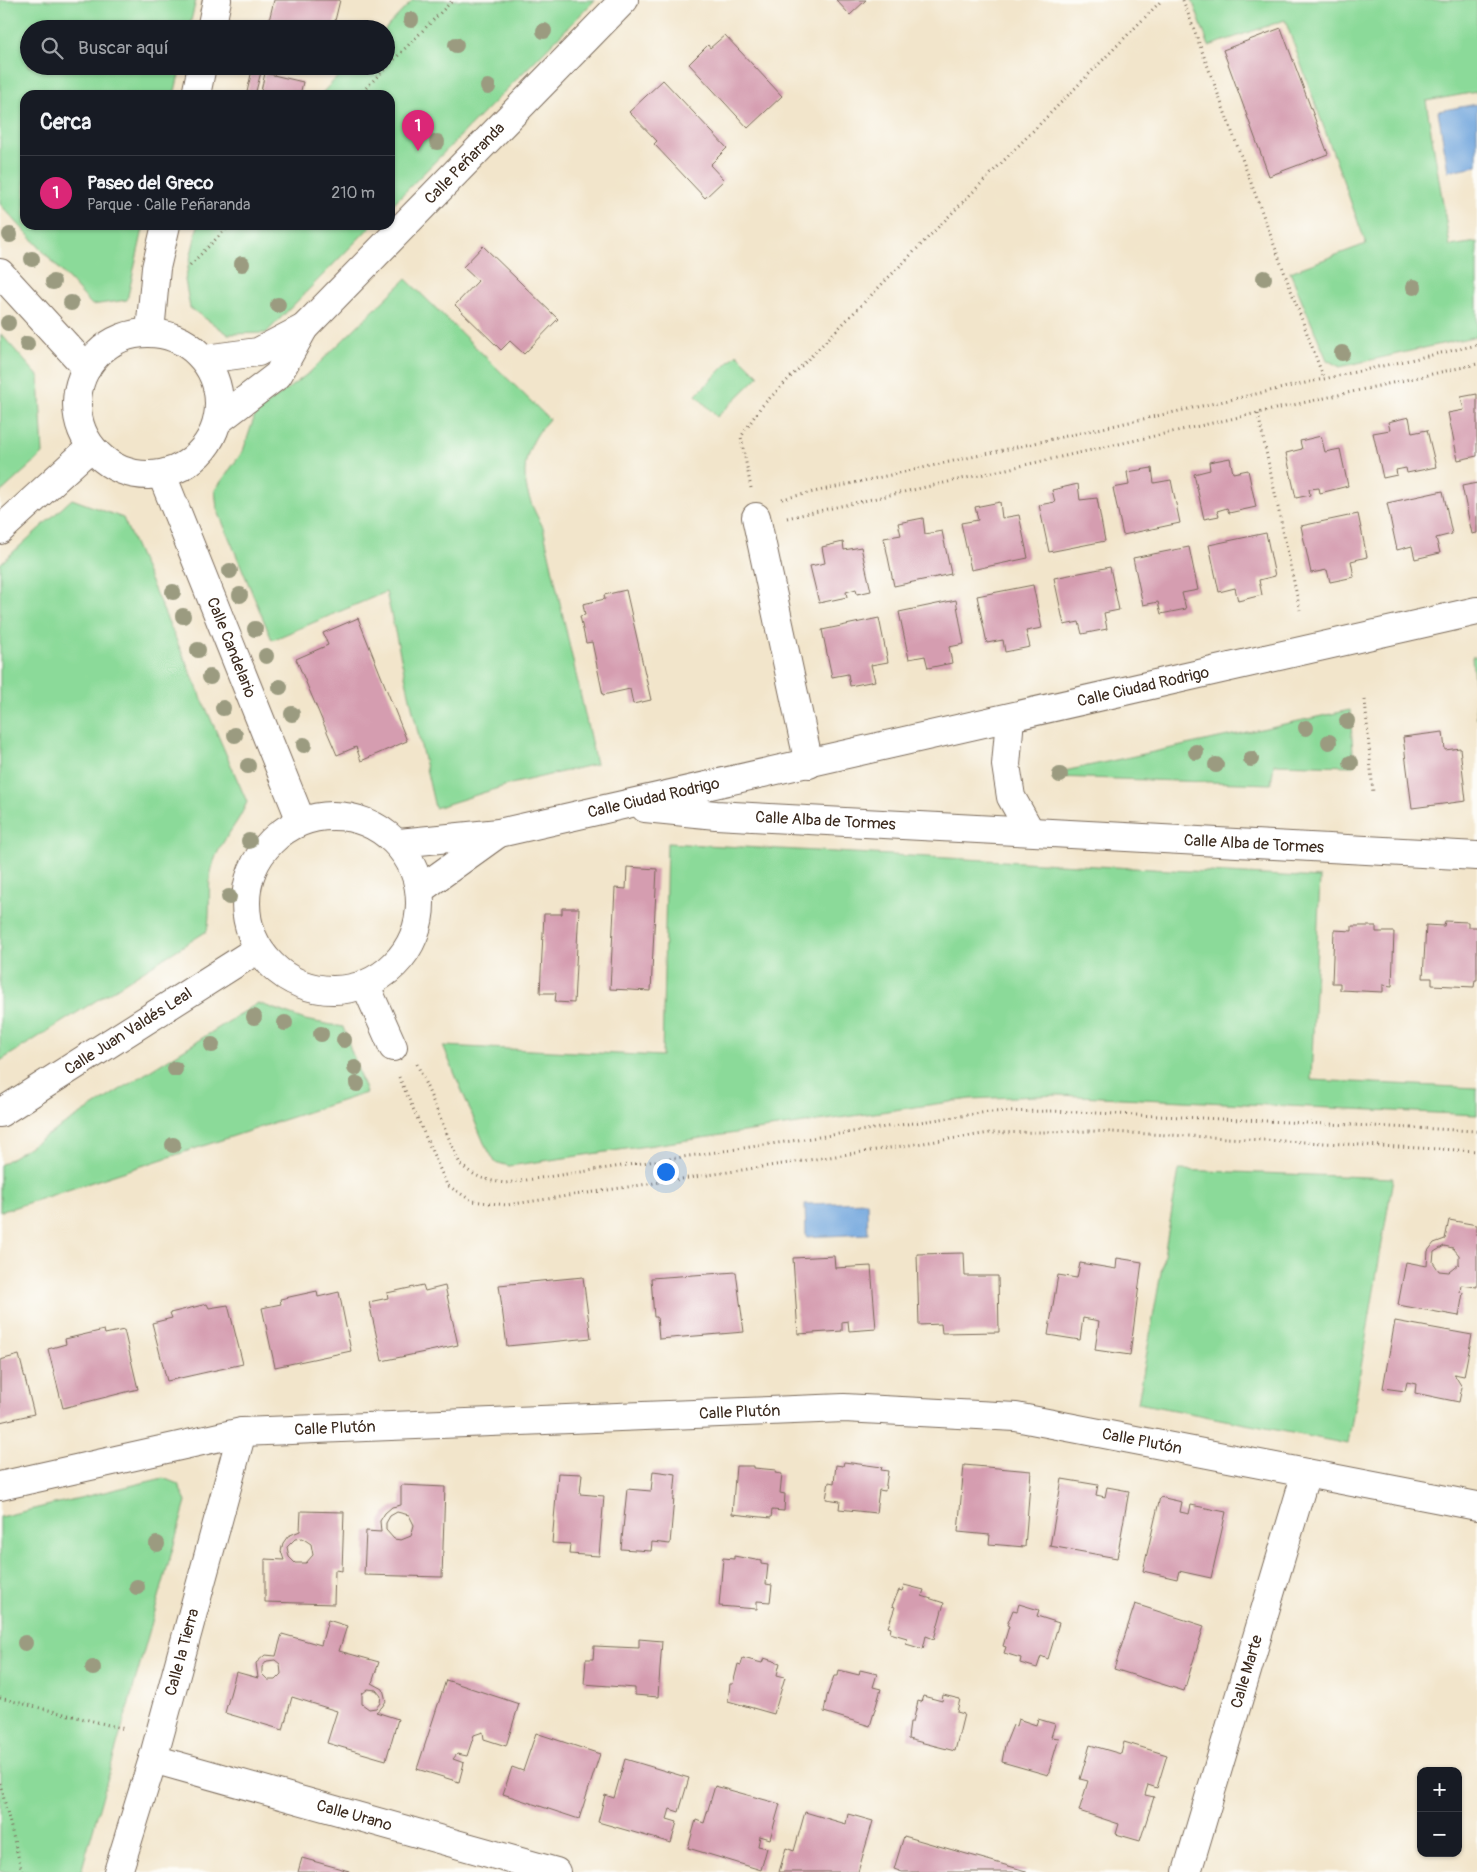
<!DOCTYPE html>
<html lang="es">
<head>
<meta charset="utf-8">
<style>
	body { margin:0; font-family:Pangolin,sans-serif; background:#242831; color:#f1f3f6 }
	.controls { position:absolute; right:15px; bottom:15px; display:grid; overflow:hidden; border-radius:10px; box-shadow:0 1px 4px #0004 }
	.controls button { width:45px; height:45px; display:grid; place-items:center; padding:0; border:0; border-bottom:1px solid #363941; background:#171b24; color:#f1f3f6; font:25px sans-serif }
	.you { position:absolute; left:665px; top:1171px; width:18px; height:18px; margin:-12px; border:4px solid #fff; border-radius:50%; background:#1a73e8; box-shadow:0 0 0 8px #1a73e833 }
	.badge { display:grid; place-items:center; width:32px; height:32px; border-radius:50%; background:#db2777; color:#fff; font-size:16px; font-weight:700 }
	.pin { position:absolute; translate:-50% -41px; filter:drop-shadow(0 1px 2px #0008) }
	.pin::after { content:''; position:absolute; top:26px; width:18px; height:15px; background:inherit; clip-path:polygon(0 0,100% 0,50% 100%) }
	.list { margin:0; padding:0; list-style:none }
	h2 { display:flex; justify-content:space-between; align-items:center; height:65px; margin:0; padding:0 20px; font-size:21px }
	h2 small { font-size:16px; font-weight:400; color:#9ea1a6 }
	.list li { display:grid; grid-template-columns:32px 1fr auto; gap:15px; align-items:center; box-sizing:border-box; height:75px; padding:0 20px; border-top:1px solid #363941 }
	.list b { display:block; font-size:19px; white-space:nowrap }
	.list p { margin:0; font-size:16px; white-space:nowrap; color:#9ea1a6 }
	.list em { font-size:16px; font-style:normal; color:#9ea1a6 }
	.icon { flex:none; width:28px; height:28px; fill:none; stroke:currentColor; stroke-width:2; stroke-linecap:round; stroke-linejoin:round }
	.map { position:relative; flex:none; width:1477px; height:1872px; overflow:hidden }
	.search { position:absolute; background:#171b24; box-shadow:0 1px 4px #0004; left:20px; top:20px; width:375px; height:55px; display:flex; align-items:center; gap:12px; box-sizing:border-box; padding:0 18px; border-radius:28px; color:#9ea1a6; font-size:19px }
	.panel { position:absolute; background:#171b24; box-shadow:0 1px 4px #0004; left:20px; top:90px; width:375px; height:140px; border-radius:15px }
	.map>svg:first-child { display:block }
	.green { fill:#8bda99; stroke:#63825c }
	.water { fill:#70a5dd; stroke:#56687e }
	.building { fill:#d59db0; fill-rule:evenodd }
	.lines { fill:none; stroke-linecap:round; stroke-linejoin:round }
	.minor-casing { stroke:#7b6b5b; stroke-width:30 }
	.path { stroke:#7b6b5b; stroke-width:3; stroke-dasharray:1 4; stroke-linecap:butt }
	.minor { stroke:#fff; stroke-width:28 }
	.tree { fill:#9b9b80 }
	.labels { text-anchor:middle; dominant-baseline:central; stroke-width:4.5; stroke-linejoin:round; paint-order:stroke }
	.street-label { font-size:16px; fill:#3b2a1e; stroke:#fdfcf7 }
</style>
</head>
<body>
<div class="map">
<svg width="1477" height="1872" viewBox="0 0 1477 1872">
	<rect width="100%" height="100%" fill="#fdfcf7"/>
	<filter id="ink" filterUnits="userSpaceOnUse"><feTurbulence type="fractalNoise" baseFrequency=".02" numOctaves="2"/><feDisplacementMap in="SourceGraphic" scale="10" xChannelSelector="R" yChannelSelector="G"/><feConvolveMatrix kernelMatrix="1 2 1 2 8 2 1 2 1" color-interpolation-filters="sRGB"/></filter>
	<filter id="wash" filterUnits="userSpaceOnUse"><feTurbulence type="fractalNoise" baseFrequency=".0096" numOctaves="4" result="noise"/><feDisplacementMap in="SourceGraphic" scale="20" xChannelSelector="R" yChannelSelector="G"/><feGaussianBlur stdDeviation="1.12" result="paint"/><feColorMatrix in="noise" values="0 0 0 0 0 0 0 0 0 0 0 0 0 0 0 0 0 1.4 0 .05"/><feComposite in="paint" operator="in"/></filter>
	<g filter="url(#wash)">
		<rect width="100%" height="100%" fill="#f2e5cb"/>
		<path class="green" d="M0,0H196L189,29H29V66H181L174,95H25V225H144L127,300L92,305L0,204Z
			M413,0H595L390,207V95H320L348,66H386L385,29Z
			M1192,0H1477V92L1426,101L1450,246L1477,242V336L1340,367L1327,360L1290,272L1366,244L1285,20L1209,46Z
			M198,225H372L266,333L228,334L190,308L185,280Z
			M406,279L549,419C517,455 519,486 543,527L596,764L511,784L435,808L386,592L272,640L217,509L215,490L243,451L254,418L264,407L310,372Z
			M1,334L39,377L43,454L0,493Z
			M737,354L759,376L717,417L696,395Z
			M72,499L123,518L247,802C238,825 220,841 213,864C206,887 212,909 207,931L0,1061V564Z
			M1477,656V718L1472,657Z
			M1350,710L1354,766L1274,764L1271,784L1056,777L1055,773Z
			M667,843L1320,878L1311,1080L1477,1088V1115L1058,1095L970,1099L509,1166L495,1162L484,1143L443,1046L662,1056Z
			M258,1003L305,1020L343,1027L366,1093L0,1212V1165Z
			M1179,1170L1393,1178L1348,1444L1138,1403Z
			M163,1478L178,1484L186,1502L81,1872H0V1517Z"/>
		<path class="water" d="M1477,104V166L1448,171L1438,111Z
			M867,1202L868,1234L806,1237L805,1204Z"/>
		<g id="blocks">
			<path class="building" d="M274,0H340L333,29H267Z
				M836,0H866L850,15Z
				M1281,28L1328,154L1269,176L1223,50Z
				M725,35L782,96L748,128L689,64L708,45L710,48Z
				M252,70L261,72L255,95L247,92Z
				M265,73L303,82L300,95H260Z
				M663,80L727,148L710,165L724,180L705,198L654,144L657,141L629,112Z
				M483,246L558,319L524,354L510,341L501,350L455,305L478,281L463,267Z
				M1477,394V456L1458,460L1448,413L1464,410L1461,397Z
				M1409,417L1412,433L1427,430L1436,467L1407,473L1406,468L1396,470L1397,475L1383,478L1373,433L1390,430L1388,422Z
				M1321,436L1325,452L1340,449L1348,486L1320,493L1319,488L1309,489L1310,495L1296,498L1286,453L1302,449L1300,441Z
				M1230,458L1233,473L1248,470L1256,507L1229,513L1227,508L1217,511L1219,516L1204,519L1194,474L1210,470L1209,462Z
				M1152,468L1154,483L1171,480L1180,523L1123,535L1113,488L1129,485L1127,472Z
				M1477,483V533L1472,534L1462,486Z
				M1078,484L1080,500L1097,498L1105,541L1049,552L1039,505L1055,502L1052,490Z
				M1443,491L1452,534L1436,538L1440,553L1415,559L1412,546L1397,550L1387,503Z
				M1000,502L1002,518L1019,515L1028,558L971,570L961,523L978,520L975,507Z
				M1358,514L1367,557L1351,561L1354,577L1330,582L1327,570L1311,573L1301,526Z
				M923,518L925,534L942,531L951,574L894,586L884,538L901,535L898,523Z
				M1266,533L1275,576L1259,580L1262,595L1238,601L1235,588L1219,592L1209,545Z
				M843,542L844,550L861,547L871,591L857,594L856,589L846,592L847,597L819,603L810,566L825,563L822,547Z
				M1189,547L1198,590L1182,593L1186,609L1161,614L1158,602L1143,605L1133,558Z
				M1110,567L1119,610L1104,613L1107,629L1082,634L1079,622L1064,625L1054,578Z
				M1033,585L1042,628L1026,631L1030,647L1005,652L1003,640L987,643L977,596Z
				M626,590L651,700L633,704L630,689L603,695L592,642L586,643L580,616L585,615L583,604L605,599L604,595Z
				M956,600L964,644L949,647L952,663L928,668L925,656L909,659L899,612Z
				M358,618L407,741L361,761L356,747L337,755L296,659L328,645L323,633Z
				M879,618L888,662L871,665L875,681L850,686L848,674L832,677L822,630Z
				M1443,732L1445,750L1460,748L1466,801L1412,808L1403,737Z
				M627,867L657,869L651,991L610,989L615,888L626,889Z
				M562,908H579L574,1003L555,1002L556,993H540L544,914H562Z
				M1445,921L1468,922V927H1477V980H1475L1474,987L1432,985V978H1423L1426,925L1444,926Z
				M1352,926H1376V932H1394L1392,986L1383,985V992L1340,990V983H1332L1334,930L1352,931Z
				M1449,1220L1477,1225V1287L1461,1285L1460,1292L1463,1293L1459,1316L1398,1305L1406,1262L1427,1266L1428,1251L1434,1243L1445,1239ZM1444,1246L1453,1248L1459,1255V1264L1449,1272L1439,1271L1433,1262L1434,1252Z
				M964,1253L965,1276H998L999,1332L942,1333L941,1324L919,1325L917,1254Z
				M834,1256L835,1268L871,1266L876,1329L849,1331L848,1321L842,1322V1331L798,1334L793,1258Z
				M1117,1258L1142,1262L1130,1355L1095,1350L1099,1321L1083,1318L1080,1340L1048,1335L1058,1275L1077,1278L1080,1263L1116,1269Z
				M736,1272L744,1332L659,1339L657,1317H654L651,1278Z
				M583,1277L591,1338L507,1346L499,1285Z
				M423,1285L425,1291L445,1286L458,1345L382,1361L369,1302L388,1298L387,1293Z
				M317,1291L318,1297L339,1292L351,1351L275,1367L262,1308L281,1304L280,1299Z
				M207,1304L209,1308L228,1305L243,1364L167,1381L152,1323L172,1318L170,1313Z
				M1395,1321L1472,1335L1464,1376L1454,1374L1462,1387L1459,1402L1415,1393L1416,1384L1407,1382L1405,1391L1383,1388Z
				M104,1330L105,1334L124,1330L138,1389L63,1408L48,1349L66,1344L65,1339Z
				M19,1355L34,1414L0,1422V1360Z
				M844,1462L882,1467L881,1470L888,1471L885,1491L879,1490L876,1513L839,1509L840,1501L826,1499L829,1482L834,1483L836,1465L843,1466Z
				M964,1465L1031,1471L1025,1547L989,1544L990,1535L958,1532Z
				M736,1466H754V1468L776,1470L775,1473L782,1474L780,1493L785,1494L784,1511L772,1510L771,1518L732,1514Z
				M653,1471L676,1474L670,1544L652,1542L651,1551L621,1549L627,1489L651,1491Z
				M558,1473L582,1474L580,1494L604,1496L599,1556L569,1554L570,1544L552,1543Z
				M1062,1479L1098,1485L1096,1495L1105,1497L1107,1487L1129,1491L1117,1558L1050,1546Z
				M401,1485L445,1487L442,1577L364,1575L366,1531L381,1532L380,1521L385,1513L392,1507L401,1505ZM397,1512L409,1515L414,1525L411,1536L401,1540L394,1539L386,1530V1523L390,1516Z
				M1160,1497L1182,1502L1180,1512L1189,1514L1191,1505L1226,1512L1211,1578L1179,1571L1177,1579L1143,1571Z
				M301,1511L344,1512L342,1571L335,1570L334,1604L265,1602V1559L284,1560L281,1551L283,1543L288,1536L300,1531ZM302,1538L311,1544L313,1555L306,1563H295L289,1557L287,1547L295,1539Z
				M734,1556L761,1561V1564L768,1565L766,1584L772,1585L770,1602L757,1601V1609L719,1606L723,1558L734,1559Z
				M904,1585L924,1590L922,1596L944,1603L934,1639L926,1636L923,1649L906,1644L907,1638L890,1633L891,1628L888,1627L895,1607L892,1606L899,1590L902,1591Z
				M1019,1604L1039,1610L1037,1616L1059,1623L1048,1659L1041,1656L1037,1668L1020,1663L1021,1658L1004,1653L1006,1647L1003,1646L1009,1626L1007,1625L1013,1610L1017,1611Z
				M1135,1604L1204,1626L1184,1691L1114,1669Z
				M328,1620L347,1626L339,1651L379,1662L372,1683L383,1689L386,1701L382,1707L376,1712L398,1719L386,1760L327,1743L337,1711L292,1697L283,1730L225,1713L236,1672L258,1678L256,1663L265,1655L276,1656L282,1634L321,1645ZM275,1660L280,1664L281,1674L275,1680H268L262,1674V1667L267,1661ZM368,1689L376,1690L381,1696L380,1703L376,1708L369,1709L362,1704V1694Z
				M639,1639L662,1641L658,1697L635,1695V1688L584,1684L586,1659H593L594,1646L639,1648Z
				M743,1658L762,1663L764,1658L780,1663L777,1675L785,1677L774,1714L728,1701L730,1684H733L738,1664L741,1665Z
				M839,1670L859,1675L860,1670L877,1674L873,1687L881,1689L870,1726L824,1712L827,1696L834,1676H838Z
				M446,1680L519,1704L506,1746L484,1739L483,1732L474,1735L467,1756L457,1754L453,1759L464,1763L459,1782L417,1769Z
				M943,1695L960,1699L957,1712L964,1714L955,1751L908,1739L910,1722H913L918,1701L921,1702L923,1696L942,1701Z
				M1018,1719L1036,1725L1038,1719L1055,1724L1051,1737L1059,1738L1048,1775L1002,1762L1005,1745L1013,1725L1016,1726Z
				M536,1733L600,1754L579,1819L503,1794L512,1767L523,1771Z
				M1124,1742L1167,1755L1157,1788L1148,1785L1145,1795L1154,1797L1140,1841L1116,1834L1119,1824L1079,1811L1088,1781L1080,1779L1090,1745L1121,1754Z
				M625,1759L689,1778L679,1812L670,1809L667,1819L677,1822L671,1843L598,1822L605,1795L614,1798Z
				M715,1786L780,1804L770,1839L760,1836L758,1846L767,1848L761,1870L688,1848L696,1820L704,1823Z
				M805,1812L846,1824L848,1814L873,1821L858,1872H779L786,1848L794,1851Z
				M904,1836L1026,1871V1872H902L894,1869Z
				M302,1858L349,1871V1872H298Z"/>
		</g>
	</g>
	<g filter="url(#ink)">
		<use href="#blocks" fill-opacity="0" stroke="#7b6b5b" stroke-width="1"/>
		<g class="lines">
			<g class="minor-casing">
				<g id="minor">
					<path d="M211,29L217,0"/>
					<path d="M196,95L202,66"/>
					<path d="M0,273L87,368"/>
					<path d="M150,332L156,268L166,225"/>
					<circle cx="148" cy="404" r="71"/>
					<path d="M205,359L258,352L304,328"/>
					<path id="s1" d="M219,420L278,375L304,328L624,0"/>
					<path id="s2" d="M162,475L301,821"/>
					<path d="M756,517L809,764"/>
					<path d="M0,530L91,447"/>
					<path d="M1010,718L1006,765L1011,797L1030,831"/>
					<path id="s3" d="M645,808L716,815L1477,856"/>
					<circle cx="333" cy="903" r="87"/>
					<path id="s4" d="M399,843L499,833L1477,611"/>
					<path d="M421,889L499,833"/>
					<path d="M366,986L393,1047"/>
					<path id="s5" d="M0,1113L258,949"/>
					<path id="s6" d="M0,1486L242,1432L844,1408L1016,1417L1477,1506"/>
					<path id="s7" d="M153,1759L556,1872"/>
					<path id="s8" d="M118,1872L153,1759L242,1432"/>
					<path id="s9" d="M1187,1872L1306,1473"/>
				</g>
			</g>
			<path class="path" d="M1183,0L1324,379
				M359,95L453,0
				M190,265L230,225
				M1258,414L1300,610
				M751,488L741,437L760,408L1162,0
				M782,499L1477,345
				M787,518L1477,364
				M1365,700L1373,793
				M417,1064L460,1164C474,1177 487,1181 506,1183L988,1112L1053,1111L1477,1131
				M399,1077L447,1185L472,1201L507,1205L990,1133L1092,1131L1477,1151
				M0,1698L125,1729
				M0,1783L22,1872"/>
			<use href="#minor" class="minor"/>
		</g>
		<g class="tree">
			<circle cx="411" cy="20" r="8"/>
			<circle cx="544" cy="31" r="8"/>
			<circle cx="456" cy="45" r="8"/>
			<circle cx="488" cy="87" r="8"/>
			<circle cx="437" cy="142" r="8"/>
			<circle cx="10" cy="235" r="8"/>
			<circle cx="32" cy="259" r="8"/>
			<circle cx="242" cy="264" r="8"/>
			<circle cx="1264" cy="278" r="8"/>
			<circle cx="53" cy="282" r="8"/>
			<circle cx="1414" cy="287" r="8"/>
			<circle cx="71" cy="303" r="8"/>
			<circle cx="278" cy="305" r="8"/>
			<circle cx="8" cy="323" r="8"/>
			<circle cx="27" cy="344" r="8"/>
			<circle cx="1342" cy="353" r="8"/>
			<circle cx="230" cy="571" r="8"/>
			<circle cx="173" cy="592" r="8"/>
			<circle cx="240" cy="595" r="8"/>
			<circle cx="183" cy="616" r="8"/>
			<circle cx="255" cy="629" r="8"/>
			<circle cx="198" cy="650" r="8"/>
			<circle cx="266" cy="656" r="8"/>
			<circle cx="210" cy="677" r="8"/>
			<circle cx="280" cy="687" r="8"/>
			<circle cx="223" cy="708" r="8"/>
			<circle cx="292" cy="714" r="8"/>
			<circle cx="1347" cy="721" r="8"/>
			<circle cx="1306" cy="728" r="8"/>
			<circle cx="235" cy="735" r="8"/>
			<circle cx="1329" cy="742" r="8"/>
			<circle cx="304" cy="745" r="8"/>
			<circle cx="1196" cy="752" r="8"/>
			<circle cx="1251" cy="759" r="8"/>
			<circle cx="1351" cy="763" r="8"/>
			<circle cx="1216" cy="765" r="8"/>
			<circle cx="248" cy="766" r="8"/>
			<circle cx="1060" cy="775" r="8"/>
			<circle cx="249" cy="841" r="8"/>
			<circle cx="229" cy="897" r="8"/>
			<circle cx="254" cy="1017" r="8"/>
			<circle cx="285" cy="1023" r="8"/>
			<circle cx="321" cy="1034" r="8"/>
			<circle cx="344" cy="1040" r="8"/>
			<circle cx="212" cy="1045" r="8"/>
			<circle cx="355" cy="1068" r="8"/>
			<circle cx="175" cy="1069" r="8"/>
			<circle cx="357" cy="1084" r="8"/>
			<circle cx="173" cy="1145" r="8"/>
			<circle cx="157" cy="1544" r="8"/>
			<circle cx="137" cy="1587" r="8"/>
			<circle cx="25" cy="1643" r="8"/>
			<circle cx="93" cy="1668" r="8"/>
		</g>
	</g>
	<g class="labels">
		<g class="street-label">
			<text stroke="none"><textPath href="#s1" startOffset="358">Calle Peñaranda</textPath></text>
			<text stroke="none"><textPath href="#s2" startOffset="186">Calle Candelario</textPath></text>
			<text stroke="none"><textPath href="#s4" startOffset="761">Calle Ciudad Rodrigo</textPath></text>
			<text stroke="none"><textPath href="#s4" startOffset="259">Calle Ciudad Rodrigo</textPath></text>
			<text stroke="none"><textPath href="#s3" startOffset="181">Calle Alba de Tormes</textPath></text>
			<text stroke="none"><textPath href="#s3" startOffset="610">Calle Alba de Tormes</textPath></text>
			<text stroke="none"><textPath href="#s5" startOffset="152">Calle Juan Valdés Leal</textPath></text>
			<text stroke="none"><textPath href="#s6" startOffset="746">Calle Plutón</textPath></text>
			<text stroke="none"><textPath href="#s6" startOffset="341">Calle Plutón</textPath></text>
			<text stroke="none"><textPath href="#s6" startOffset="1151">Calle Plutón</textPath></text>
			<text stroke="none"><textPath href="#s8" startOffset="229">Calle la Tierra</textPath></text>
			<text stroke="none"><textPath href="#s9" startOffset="209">Calle Marte</textPath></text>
			<text stroke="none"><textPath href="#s7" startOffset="209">Calle Urano</textPath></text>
		</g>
	</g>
</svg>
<div class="controls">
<button>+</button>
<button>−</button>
</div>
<div class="you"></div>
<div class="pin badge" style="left:418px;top:151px">1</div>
<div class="search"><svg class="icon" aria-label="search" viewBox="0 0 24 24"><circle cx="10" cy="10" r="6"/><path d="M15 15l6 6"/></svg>Buscar aquí</div>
<section class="panel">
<h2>Cerca<small></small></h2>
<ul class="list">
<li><span class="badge">1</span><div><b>Paseo del Greco</b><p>Parque · Calle Peñaranda</p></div><em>210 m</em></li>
</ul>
</section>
</div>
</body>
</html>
